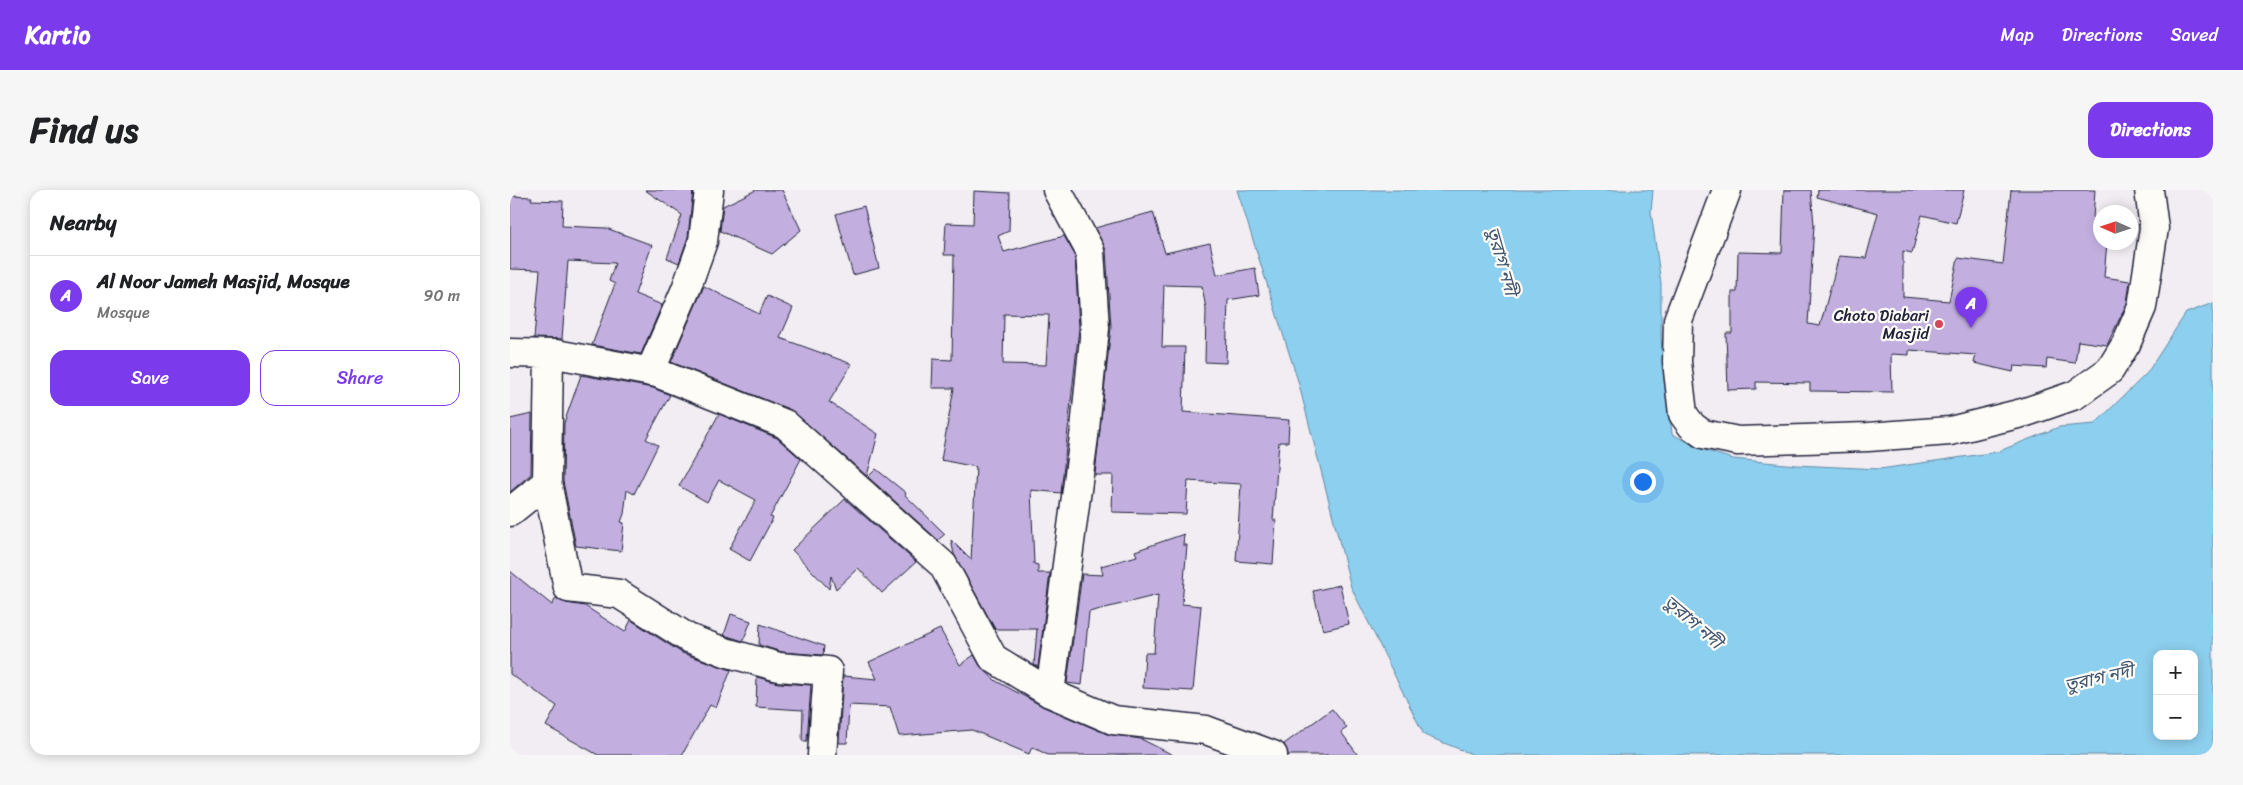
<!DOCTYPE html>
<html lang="en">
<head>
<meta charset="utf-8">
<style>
	body { margin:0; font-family:Sriracha,"Noto Sans Bengali",sans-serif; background:#f6f6f6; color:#202124 }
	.controls { position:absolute; right:15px; bottom:15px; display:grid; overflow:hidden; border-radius:10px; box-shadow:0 2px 12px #0003 }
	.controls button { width:45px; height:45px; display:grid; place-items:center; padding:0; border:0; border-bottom:1px solid #e0e0e0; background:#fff; color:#202124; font:25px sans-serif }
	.compass { position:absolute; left:1583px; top:15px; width:45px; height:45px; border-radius:50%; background:#fff; box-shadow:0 2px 12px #0003; rotate:273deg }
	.you { position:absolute; left:1132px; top:291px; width:18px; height:18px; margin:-12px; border:4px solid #fff; border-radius:50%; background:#1a73e8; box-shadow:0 0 0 8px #1a73e833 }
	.badge { display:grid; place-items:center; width:32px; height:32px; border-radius:50%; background:#7c3aed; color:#fff; font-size:16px; font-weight:700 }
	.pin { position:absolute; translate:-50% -41px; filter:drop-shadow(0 1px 2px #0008) }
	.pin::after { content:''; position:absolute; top:26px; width:18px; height:15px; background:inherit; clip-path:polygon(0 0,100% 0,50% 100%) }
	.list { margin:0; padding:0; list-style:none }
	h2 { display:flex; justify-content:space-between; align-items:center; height:65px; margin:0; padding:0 20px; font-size:21px }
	h2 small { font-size:16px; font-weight:400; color:#757577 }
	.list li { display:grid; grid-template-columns:32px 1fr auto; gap:15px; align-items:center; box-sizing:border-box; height:80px; padding:0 20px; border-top:1px solid #e0e0e0 }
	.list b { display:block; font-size:19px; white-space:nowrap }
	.list p { margin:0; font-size:16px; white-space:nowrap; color:#757577 }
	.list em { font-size:16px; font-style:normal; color:#757577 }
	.actions { display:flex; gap:10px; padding:15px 20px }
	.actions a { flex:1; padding:11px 0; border:1px solid #7c3aed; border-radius:15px; text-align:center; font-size:18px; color:#7c3aed }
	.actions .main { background:#7c3aed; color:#fff }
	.map { position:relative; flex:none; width:1703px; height:565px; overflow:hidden; border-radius:15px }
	header { display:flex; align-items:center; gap:30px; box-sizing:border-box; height:70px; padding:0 25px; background:#7c3aed; color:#fff }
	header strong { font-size:24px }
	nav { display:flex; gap:28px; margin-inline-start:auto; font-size:18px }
	.intro { display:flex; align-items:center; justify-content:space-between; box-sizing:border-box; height:120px; padding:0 30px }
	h1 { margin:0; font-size:35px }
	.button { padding:12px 22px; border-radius:15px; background:#7c3aed; color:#fff; font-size:18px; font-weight:700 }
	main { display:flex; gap:30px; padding:0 30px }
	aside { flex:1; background:#fff; border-radius:15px; box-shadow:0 2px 12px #0003 }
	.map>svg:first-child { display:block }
	.water { fill:#8dcfee; stroke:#628aa6; fill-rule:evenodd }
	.building { fill:#c2afdf; stroke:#22223b; fill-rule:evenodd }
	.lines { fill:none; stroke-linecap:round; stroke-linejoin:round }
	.minor-casing { stroke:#22223b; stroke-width:31 }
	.minor { stroke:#fdfcf7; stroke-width:28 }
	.poi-dot { fill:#d1495b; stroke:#fdfcf7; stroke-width:2 }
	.labels { text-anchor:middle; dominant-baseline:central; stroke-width:4.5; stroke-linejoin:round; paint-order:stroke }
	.poi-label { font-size:16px; fill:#22223b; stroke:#fdfcf7; text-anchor:end }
	.water-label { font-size:18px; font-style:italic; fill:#425671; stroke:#fdfcf7 }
</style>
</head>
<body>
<header>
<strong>Kartio</strong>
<nav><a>Map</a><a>Directions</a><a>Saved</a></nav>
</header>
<div class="intro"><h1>Find us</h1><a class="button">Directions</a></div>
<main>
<aside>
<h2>Nearby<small></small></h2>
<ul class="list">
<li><span class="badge">A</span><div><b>Al Noor Jameh Masjid, Mosque</b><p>Mosque</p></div><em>90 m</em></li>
</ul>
<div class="actions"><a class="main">Save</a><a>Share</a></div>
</aside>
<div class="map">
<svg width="1703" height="565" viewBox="0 0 1703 565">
	<rect width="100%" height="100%" fill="#f1edf2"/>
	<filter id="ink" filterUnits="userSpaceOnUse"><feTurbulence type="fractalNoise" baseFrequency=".02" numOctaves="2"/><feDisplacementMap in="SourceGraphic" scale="10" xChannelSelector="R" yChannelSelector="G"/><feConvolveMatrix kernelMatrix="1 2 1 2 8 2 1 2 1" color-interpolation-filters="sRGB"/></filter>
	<g filter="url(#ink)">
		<path class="water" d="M727,0H1143L1141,22L1151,93V149L1162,244L1194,260L1223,269L1286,275L1370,279L1487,262L1549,237L1585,234L1637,183L1676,123L1703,113V565H964L914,545L841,397L788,191ZM1647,464H1684V546H1647Z"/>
		<path class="building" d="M135,0H183L178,47L169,73L157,68L172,25Z
			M246,0H272L291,40L262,64L210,41L213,16Z
			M1274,0H1301L1304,35L1298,134L1310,136L1329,66L1356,68L1368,23L1307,7L1308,0H1454L1446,33L1412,25L1402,63L1393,61V107L1439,111L1448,68L1493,74L1501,0H1585L1583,28H1590V52H1597L1594,87L1620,91L1617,113L1597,155L1568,151L1565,173L1537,169L1536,178L1504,176L1503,182L1464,173L1466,165L1399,160V165L1381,164L1382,202L1300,201V193L1246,192V199L1218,200L1216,143H1222V102H1227L1228,62L1272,63Z
			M464,1L500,3L499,41L488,46L494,62L554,46L565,65L569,138L551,303L521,300L524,374L528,375V383H540L528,477L524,475L527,439H485L444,364L441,350L461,370L466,277L431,270L444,198H422L423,169L442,170L444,65H434L436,33L463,34ZM494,124L539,125L536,175L493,174Z
			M0,6L22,7L21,10L53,11L52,36L96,38L142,55L125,104L152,115L131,164L82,155L105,94L99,91L105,73L58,71L52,149L24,148L30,80L0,79Z
			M354,16L369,78L343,85L326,24Z
			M643,22L655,63L700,53L707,85L745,78L749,105L718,110L716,173L695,172L696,119L692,96L654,95L652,157H675L673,222L779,230L778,252H769L763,330H766L763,374L726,371L731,294L678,291L676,324L602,322L603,285H585L601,137L596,60L585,38Z
			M194,96L249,124L257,106L283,118L270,148L342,174L319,212L368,244L357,286L281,220L161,172Z
			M71,185L143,198L160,205L136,249L148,255L124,304L117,300L114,324L111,332L114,333L111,361L66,356L53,291L54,233Z
			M22,224L21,284L0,302V229Z
			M209,224L267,248L291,269L260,327L263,328L240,371L219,359L246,310L209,290L197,312L169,296Z
			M366,279L396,303L395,305L435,344L428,350L358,287Z
			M335,309L406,372L372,403L348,378L326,399L321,386L319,399L282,360Z
			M674,344L673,355H677L672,414L691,416L683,501L633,498L635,463H644L648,405L579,422L572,495L557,493L572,384L593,385L591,376L627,366L625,361Z
			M0,381L42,415L46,408L56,413L75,416L115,442L121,430L172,463L221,480L206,518L200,515L172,565H88L36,536L47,516L0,484Z
			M830,395L839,434L813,440L803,401Z
			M221,424L241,431L233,451L214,445Z
			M250,434L314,456L313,465L272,462L249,455Z
			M430,439L450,475L464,465L470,476L486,491L534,517L597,544L631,549L663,565H538L522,557L519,564L462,540L389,546L380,517L339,515L337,553H329L333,486L367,489L359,472Z
			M247,487L268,493L301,495L297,551H292L293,520L246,517Z
			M822,519L837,538L831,542L848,565H778L774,554Z"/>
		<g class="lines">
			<g class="minor-casing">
				<path id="minor" d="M1217,0L1168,130L1167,172L1173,224L1182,236L1193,244L1228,251L1358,247L1440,241L1516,222L1565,205L1600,180L1616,154L1632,117L1644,38L1639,0
					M0,163L46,164L147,183L275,234L433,375L483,468L540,503L603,530L696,540L763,565
					M140,182L176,99L193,51L199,0
					M37,292L58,398L109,404L178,448L215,462L269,477L318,481L312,565
					M0,322L37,292L39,164
					M540,503L575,239L585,138L580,61L547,0"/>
			</g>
			<use href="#minor" class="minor"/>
		</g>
	</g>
	<circle class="poi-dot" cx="1429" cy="134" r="5"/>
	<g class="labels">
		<g class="poi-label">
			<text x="1419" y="125">Choto Diabari<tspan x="1419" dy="18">Masjid</tspan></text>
		</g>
		<g class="water-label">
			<text transform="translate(992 71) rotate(74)">তুরাগ নদী</text>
			<text transform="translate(1183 432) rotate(41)">তুরাগ নদী</text>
			<text transform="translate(1589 488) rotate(-13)">তুরাগ নদী</text>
		</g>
	</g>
</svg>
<div class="controls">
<button>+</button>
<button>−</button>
</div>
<svg class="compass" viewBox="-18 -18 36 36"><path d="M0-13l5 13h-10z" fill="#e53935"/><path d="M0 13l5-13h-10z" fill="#757577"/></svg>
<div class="you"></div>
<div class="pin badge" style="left:1461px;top:138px">A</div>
</div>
</main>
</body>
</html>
